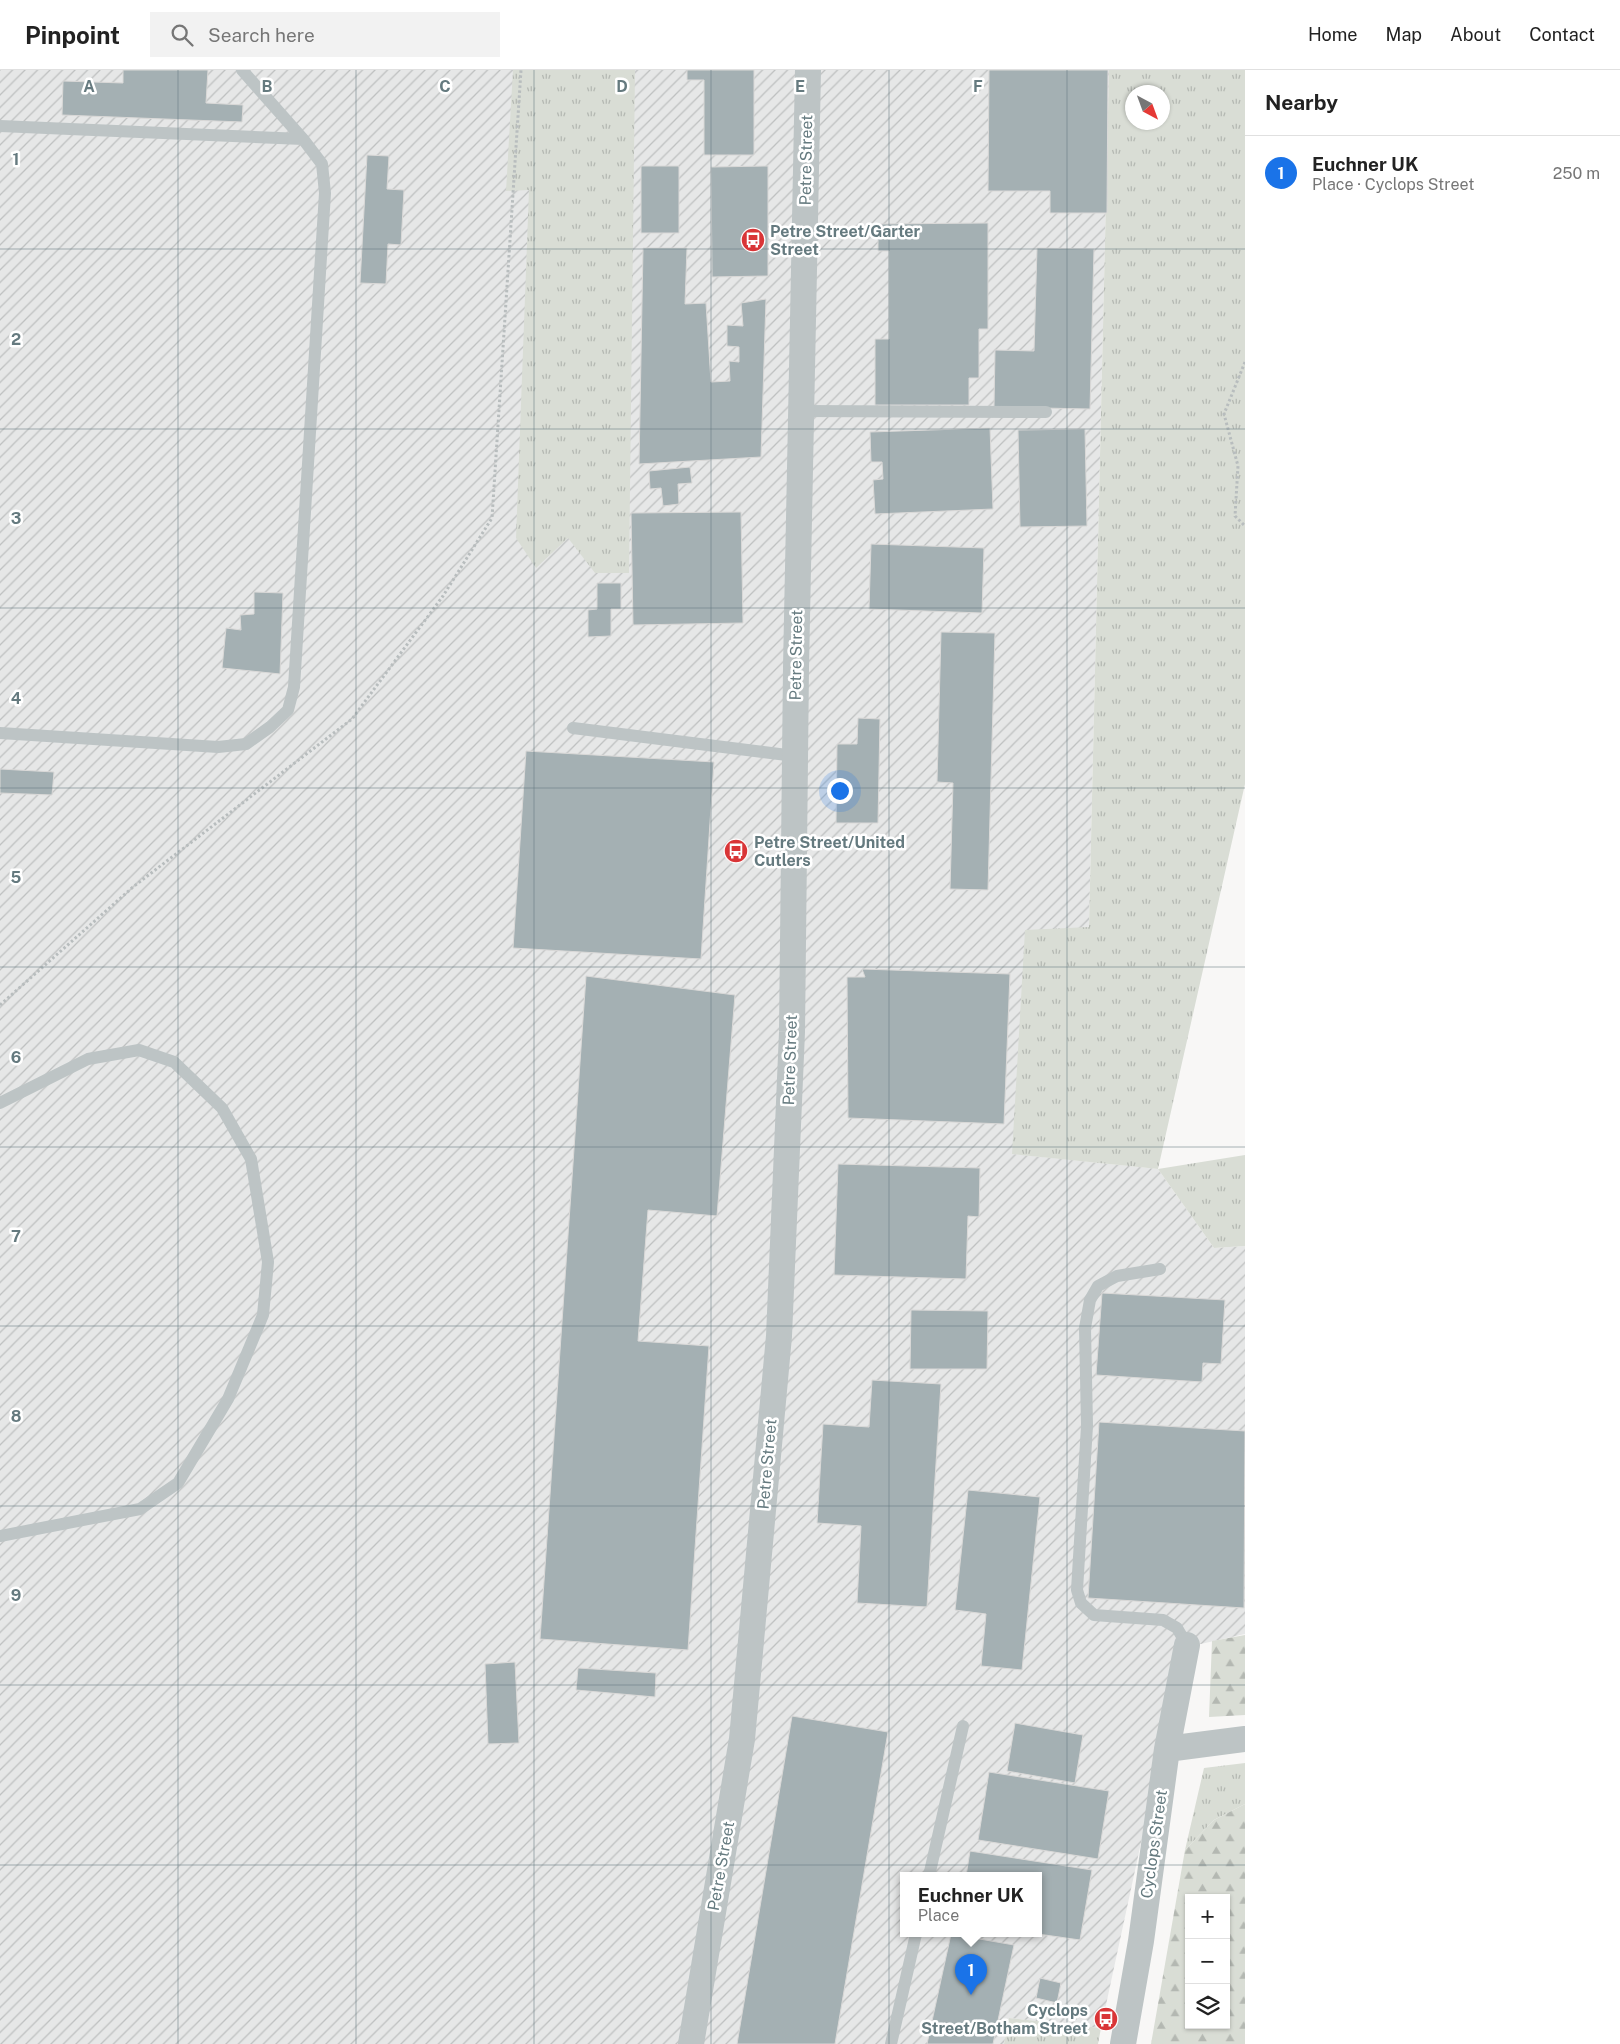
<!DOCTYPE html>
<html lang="en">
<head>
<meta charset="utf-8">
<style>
	body { margin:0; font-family:"Public Sans",sans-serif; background:#f2f2f2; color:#222 }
	.controls { position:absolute; right:15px; bottom:15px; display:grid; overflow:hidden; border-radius:0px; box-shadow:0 1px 4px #0004 }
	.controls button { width:45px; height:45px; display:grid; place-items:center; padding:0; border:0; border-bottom:1px solid #e0e0e0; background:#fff; color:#222; font:25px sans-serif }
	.compass { position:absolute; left:1125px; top:15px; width:45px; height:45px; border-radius:50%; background:#fff; box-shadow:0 1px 4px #0004; rotate:139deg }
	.you { position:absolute; left:839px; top:720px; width:18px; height:18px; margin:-12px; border:4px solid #fff; border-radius:50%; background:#1a73e8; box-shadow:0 0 0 8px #1a73e833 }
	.badge { display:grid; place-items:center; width:32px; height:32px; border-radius:50%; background:#1a73e8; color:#fff; font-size:16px; font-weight:700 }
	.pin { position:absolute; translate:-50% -41px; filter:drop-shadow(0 1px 2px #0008) }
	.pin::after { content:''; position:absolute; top:26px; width:18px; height:15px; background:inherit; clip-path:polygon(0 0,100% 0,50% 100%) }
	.popup { position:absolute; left:900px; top:1802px; width:142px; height:65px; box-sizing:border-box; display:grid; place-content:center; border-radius:0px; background:#fff; filter:drop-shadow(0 1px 4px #0005); font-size:16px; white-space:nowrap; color:#767676 }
	.popup b { font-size:19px; color:#222 }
	.popup::after { content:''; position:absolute; left:50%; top:100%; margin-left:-10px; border:10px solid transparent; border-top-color:#fff }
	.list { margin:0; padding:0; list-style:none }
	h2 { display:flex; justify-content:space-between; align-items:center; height:65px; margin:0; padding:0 20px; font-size:21px }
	h2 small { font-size:16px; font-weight:400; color:#767676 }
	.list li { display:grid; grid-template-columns:32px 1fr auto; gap:15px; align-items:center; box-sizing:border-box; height:75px; padding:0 20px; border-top:1px solid #e0e0e0 }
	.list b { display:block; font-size:19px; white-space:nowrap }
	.list p { margin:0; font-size:16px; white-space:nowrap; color:#767676 }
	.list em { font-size:16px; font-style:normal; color:#767676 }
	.icon { flex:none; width:28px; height:28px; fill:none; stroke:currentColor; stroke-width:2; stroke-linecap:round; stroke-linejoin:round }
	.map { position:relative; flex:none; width:1245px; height:1974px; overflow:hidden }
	header { display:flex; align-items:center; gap:30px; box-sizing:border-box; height:70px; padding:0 25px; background:#fff; border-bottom:1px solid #e0e0e0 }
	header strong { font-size:24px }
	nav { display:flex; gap:28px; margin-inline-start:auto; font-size:18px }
	.search { width:350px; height:45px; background:#f2f2f2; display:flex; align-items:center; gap:12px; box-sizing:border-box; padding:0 18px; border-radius:0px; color:#767676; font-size:19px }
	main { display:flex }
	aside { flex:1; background:#fff }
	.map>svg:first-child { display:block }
	.industrial { fill:url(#industrial-furrows); fill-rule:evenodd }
	.grass { fill:url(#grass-tufts); fill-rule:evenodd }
	.forest { fill:url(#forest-firs); fill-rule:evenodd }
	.building { fill:#a4b0b3; stroke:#dad9d8 }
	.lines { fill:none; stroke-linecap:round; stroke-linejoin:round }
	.path { stroke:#b8bdbe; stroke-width:3; stroke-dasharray:2.5 2.5; stroke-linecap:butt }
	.lane { stroke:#bdc4c5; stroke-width:12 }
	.street { stroke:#bdc4c5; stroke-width:26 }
	.grid { fill:none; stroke:#657a7f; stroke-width:1; stroke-opacity:0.55 }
	.labels { text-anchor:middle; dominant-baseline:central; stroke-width:5; stroke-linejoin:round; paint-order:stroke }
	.street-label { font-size:16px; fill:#657a7f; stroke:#fff }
	.poi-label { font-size:16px; font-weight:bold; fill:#657a7f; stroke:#fff; text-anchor:start }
	.grid-label { font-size:16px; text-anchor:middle; font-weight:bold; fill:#657a7f; stroke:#fff; stroke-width:5; stroke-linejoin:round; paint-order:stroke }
</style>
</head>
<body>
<header>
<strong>Pinpoint</strong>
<div class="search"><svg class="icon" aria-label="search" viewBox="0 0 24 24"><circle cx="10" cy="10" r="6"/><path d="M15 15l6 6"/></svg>Search here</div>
<nav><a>Home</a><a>Map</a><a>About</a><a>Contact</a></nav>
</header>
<main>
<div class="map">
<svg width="1245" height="1974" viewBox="0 0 1245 1974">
	<defs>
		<pattern id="industrial-furrows" width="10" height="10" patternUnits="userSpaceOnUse" patternTransform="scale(1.25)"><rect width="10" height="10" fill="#e6e7e7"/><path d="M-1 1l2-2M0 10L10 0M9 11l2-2" fill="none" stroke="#bec0c0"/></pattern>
		<pattern id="grass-tufts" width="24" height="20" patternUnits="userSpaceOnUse" patternTransform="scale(1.25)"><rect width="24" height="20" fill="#d9ddd5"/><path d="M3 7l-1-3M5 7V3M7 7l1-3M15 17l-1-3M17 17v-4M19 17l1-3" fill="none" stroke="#b4b8b2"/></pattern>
		<pattern id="forest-firs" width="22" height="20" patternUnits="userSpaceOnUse" patternTransform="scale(1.25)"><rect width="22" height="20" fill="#d9ddd5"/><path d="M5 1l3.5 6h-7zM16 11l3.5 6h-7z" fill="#b4b8b2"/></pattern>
	</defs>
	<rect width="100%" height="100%" fill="#f8f7f6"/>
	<path class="industrial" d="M0,0H1109L1089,857L1013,1084L1158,1099L1214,1178L1245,1176V1564L1183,1578L1101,1958L1009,1948L1004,1974H0ZM904,1806H1038V1864H904Z"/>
	<path class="grass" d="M513,0H635L629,503H595L568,468L536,498L516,468L529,120L506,121Z
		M1109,0H1245V714L1158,1099L1245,1085V1176L1214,1178L1158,1099L1012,1084L1025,860L1089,857ZM1132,22H1162V52H1132Z
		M1245,1693V1734L1214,1750L1185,1780L1204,1698Z
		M1009,1948L1101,1958L1098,1974H1004Z"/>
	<path class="forest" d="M1245,1565V1645L1209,1647L1212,1571Z
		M1245,1734V1974H1151L1185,1780L1214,1750ZM1189,1828H1226V1955H1189Z"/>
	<path class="building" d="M123,0H208L206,33L243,35L242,52L62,45L63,11L123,13Z
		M687,0H754V85H704V10H687Z
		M989,0H1108L1107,143H1050V121H988Z
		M367,85L389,86L387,119L404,120L401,175L388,174L386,214L360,213Z
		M641,96H679V163H641Z
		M768,96V206L712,207L711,97Z
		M988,153V259H979V308H969V335H875V269H889V181H878V154Z
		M643,178H687L685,234L706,233L711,312L730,311L729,291L739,292V277L727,276V255L743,256L741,233L766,229L761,387L639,394Z
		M1037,178L1094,179L1090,339L994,337L995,280L1034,281Z
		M990,358L993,439L875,444L873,410L883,409L882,392H871L870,362Z
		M1085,359L1087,456L1020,457L1018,360Z
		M690,397L692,413L678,414L679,434L663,436L661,418L650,419L649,401Z
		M741,442L743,553L633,555L631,443Z
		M871,474L984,478L982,543L869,539Z
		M597,513H621V539H611V566L588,567V540L597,539Z
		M254,522L283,523L280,604L222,598L226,558L241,560L240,545L254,544Z
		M941,562L995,563L988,820L950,819L953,713L937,712Z
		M858,648L880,649L878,753H836L837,674H857Z
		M526,681L714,692L701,889L513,878Z
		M0,699L54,702L52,725L0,723Z
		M862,899L1010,904L1004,1054L848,1048L847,907H865Z
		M586,906L735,925L717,1146L648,1140L638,1271L709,1276L688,1580L540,1569Z
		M838,1094L980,1098L979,1147L968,1146L966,1209L834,1205Z
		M1102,1223L1225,1230L1221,1294L1203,1293L1202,1312L1096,1305Z
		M911,1240L988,1241L987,1299H910Z
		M872,1310L941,1314L927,1537L857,1533L861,1456L817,1453L823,1354L869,1357Z
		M1099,1352L1245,1361L1244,1538L1088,1528Z
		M968,1420L1040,1427L1022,1600L981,1596L986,1544L955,1540Z
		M515,1592L519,1673L488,1674L485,1594Z
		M578,1598L656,1603L655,1627L576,1620Z
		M792,1646L888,1662L835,1974H737Z
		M1015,1653L1083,1665L1075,1713L1007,1701Z
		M989,1702L1109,1721L1098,1789L978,1770Z
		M970,1781L1092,1800L1080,1870L1038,1864V1806H966Z
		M951,1864L1014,1875L993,1974H927Z
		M1040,1908L1061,1913L1057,1933L1036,1928Z"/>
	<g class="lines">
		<path class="path" d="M1245,292L1224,344L1238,396L1235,446L1245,456
			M0,935L133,817L352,649L443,526L492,448L521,0"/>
		<path class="lane" d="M0,56L303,69
			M801,341L1046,342
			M573,658L795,686
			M0,663L218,677L246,674L270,657L288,640L294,617L325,123L322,94L303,69L242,0
			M0,1033L88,989L139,980L174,992L222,1038L251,1089L268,1192L263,1245L228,1329L178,1413L140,1439L0,1466
			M1160,1199L1117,1206L1098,1216L1090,1230L1085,1258L1087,1356L1077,1520L1081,1533L1094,1545L1163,1550L1177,1558L1187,1575
			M929,1806L963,1656
			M891,1974L916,1864"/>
		<path class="street" d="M1167,1679L1245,1669
			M691,1974L742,1669L779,1266L792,962L796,598L808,0
			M1123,1974L1141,1871L1167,1679L1187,1575"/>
	</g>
	<path class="grid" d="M178,0V1974M356,0V1974M534,0V1974M711,0V1974M889,0V1974M1067,0V1974M0,179H1245M0,359H1245M0,538H1245M0,718H1245M0,897H1245M0,1077H1245M0,1256H1245M0,1436H1245M0,1615H1245M0,1795H1245"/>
	<defs>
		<g id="bus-disc" transform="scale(1.25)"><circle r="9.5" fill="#d93537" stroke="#fff"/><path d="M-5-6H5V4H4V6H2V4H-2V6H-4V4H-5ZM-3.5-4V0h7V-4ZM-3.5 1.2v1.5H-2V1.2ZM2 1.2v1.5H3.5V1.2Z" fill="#fff"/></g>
	</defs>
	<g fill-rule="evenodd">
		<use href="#bus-disc" x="753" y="170"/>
		<use href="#bus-disc" x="736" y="781"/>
		<use href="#bus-disc" x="1106" y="1949"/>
	</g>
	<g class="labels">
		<g class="street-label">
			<text transform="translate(806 90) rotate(-89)">Petre Street</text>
			<text transform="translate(796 585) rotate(-89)">Petre Street</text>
			<text transform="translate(790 990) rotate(-88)">Petre Street</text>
			<text transform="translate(767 1394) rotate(-85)">Petre Street</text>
			<text transform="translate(1154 1774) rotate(-82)">Cyclops Street</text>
			<text transform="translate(721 1796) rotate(-80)">Petre Street</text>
		</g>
		<g class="poi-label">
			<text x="770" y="161">Petre Street/Garter<tspan x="770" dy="18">Street</tspan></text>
			<text x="754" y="772">Petre Street/United<tspan x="754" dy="18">Cutlers</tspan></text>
			<text x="1088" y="1940" text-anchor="end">Cyclops<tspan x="1088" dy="18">Street/Botham Street</tspan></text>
		</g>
	</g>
	<g class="grid-label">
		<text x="89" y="22">A</text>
		<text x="267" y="22">B</text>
		<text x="445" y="22">C</text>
		<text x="622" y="22">D</text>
		<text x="800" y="22">E</text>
		<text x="978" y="22">F</text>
		<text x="16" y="95">1</text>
		<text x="16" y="275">2</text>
		<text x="16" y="454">3</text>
		<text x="16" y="634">4</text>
		<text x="16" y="813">5</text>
		<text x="16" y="993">6</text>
		<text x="16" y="1172">7</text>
		<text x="16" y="1352">8</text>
		<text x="16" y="1531">9</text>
	</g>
</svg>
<div class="controls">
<button>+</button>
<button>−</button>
<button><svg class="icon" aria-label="layers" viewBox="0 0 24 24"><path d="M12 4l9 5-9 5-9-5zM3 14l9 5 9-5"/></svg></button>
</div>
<svg class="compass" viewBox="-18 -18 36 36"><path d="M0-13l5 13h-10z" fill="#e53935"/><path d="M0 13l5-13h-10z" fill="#767676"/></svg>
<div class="you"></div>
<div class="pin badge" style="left:971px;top:1925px">1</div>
<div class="popup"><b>Euchner UK</b>Place</div>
</div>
<aside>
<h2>Nearby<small></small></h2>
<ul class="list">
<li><span class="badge">1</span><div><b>Euchner UK</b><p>Place · Cyclops Street</p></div><em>250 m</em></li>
</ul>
</aside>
</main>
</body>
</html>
